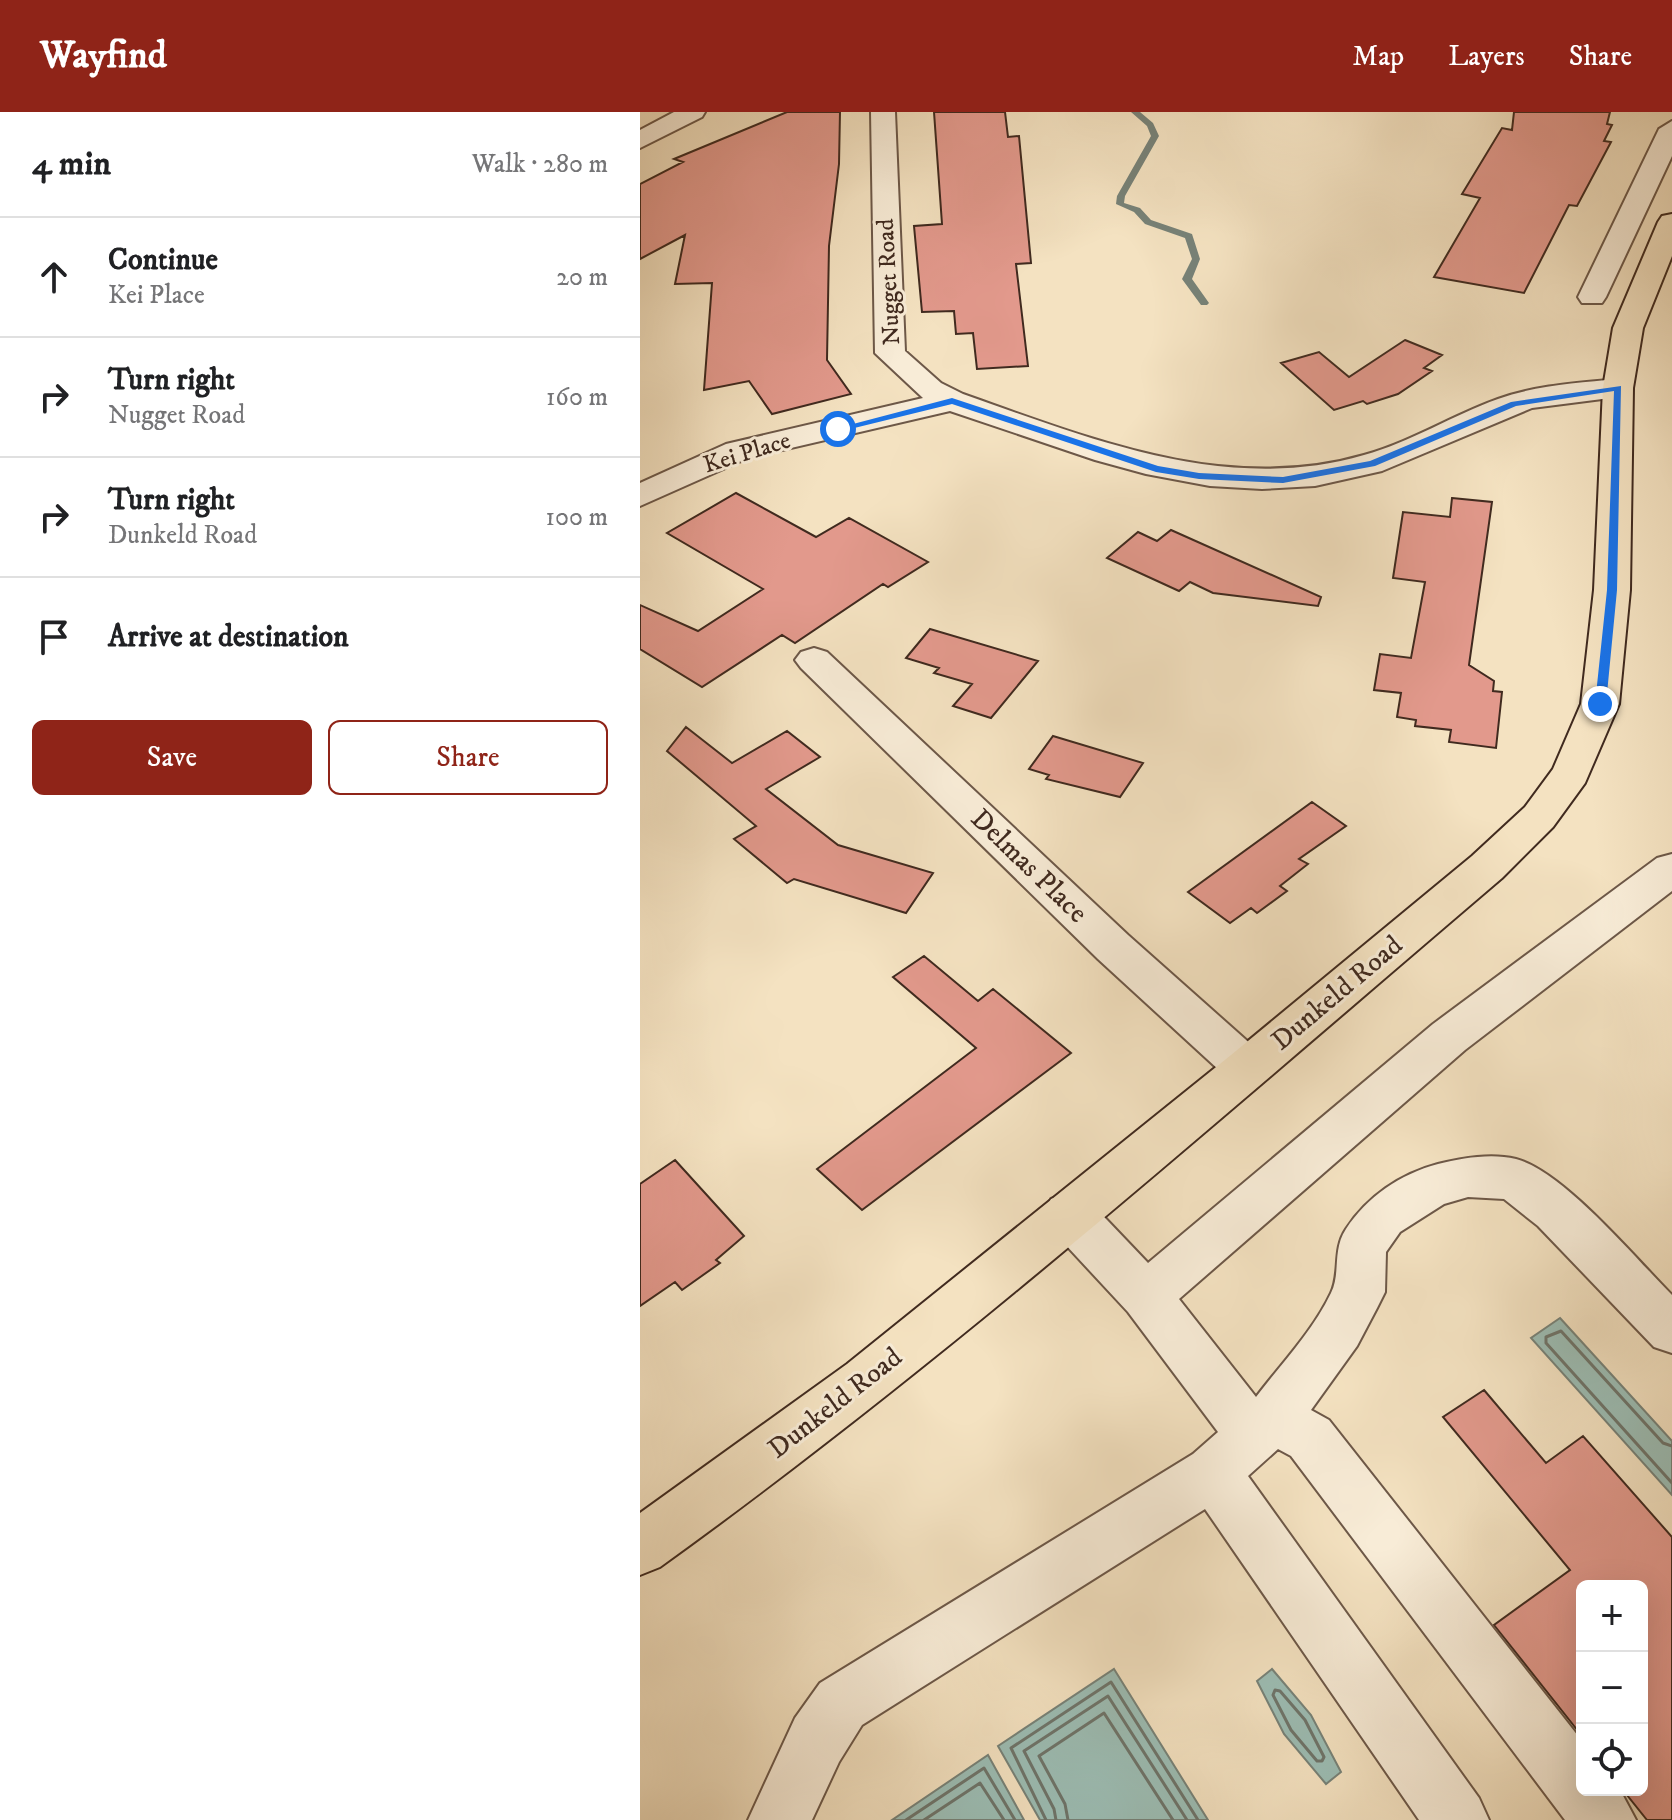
<!DOCTYPE html>
<html lang="en">
<head>
<meta charset="utf-8">
<style>
	body { margin:0; font-family:"IM FELL DW Pica",serif; background:#f6f6f6; color:#202124 }
	.controls { position:absolute; right:24px; bottom:24px; display:grid; overflow:hidden; border-radius:12px; box-shadow:0 8px 32px #0002 }
	.controls button { width:72px; height:72px; display:grid; place-items:center; padding:0; border:0; border-bottom:2px solid #e0e0e0; background:#fff; color:#202124; font:40px sans-serif }
	.stop { position:absolute; width:24px; height:24px; margin:-18px; border:6px solid #1a73e8; border-radius:50%; background:#fff }
	.stop.end { background:#1a73e8; border-color:#fff; box-shadow:0 2px 8px #0008 }
	.list { margin:0; padding:0; list-style:none }
	h2 { display:flex; justify-content:space-between; align-items:center; height:104px; margin:0; padding:0 32px; font-size:34px }
	h2 small { font-size:26px; font-weight:400; color:#757577 }
	.list li { display:grid; grid-template-columns:52px 1fr auto; gap:24px; align-items:center; box-sizing:border-box; height:120px; padding:0 32px; border-top:2px solid #e0e0e0 }
	.list b { display:block; font-size:30px; white-space:nowrap }
	.list p { margin:0; font-size:26px; white-space:nowrap; color:#757577 }
	.list em { font-size:26px; font-style:normal; color:#757577 }
	.actions { display:flex; gap:16px; padding:24px 32px }
	.actions a { flex:1; padding:18px 0; border:2px solid #8f2418; border-radius:12px; text-align:center; font-size:28px; color:#8f2418 }
	.actions .main { background:#8f2418; color:#fff }
	.icon { flex:none; width:44px; height:44px; fill:none; stroke:currentColor; stroke-width:2; stroke-linecap:round; stroke-linejoin:round }
	.map { position:relative; flex:none; width:1032px; height:1708px; overflow:hidden }
	header { display:flex; align-items:center; gap:48px; box-sizing:border-box; height:112px; padding:0 40px; background:#8f2418; color:#fff }
	header strong { font-size:38px }
	nav { display:flex; gap:44px; margin-inline-start:auto; font-size:28px }
	main { display:flex }
	aside { flex:1; background:#fff }
	.map>svg:first-child { display:block }
	.water { fill:#9cbdb4; stroke:#778278; stroke-width:2 }
	.lines { fill:none; stroke-linecap:round; stroke-linejoin:round }
	.shore { stroke:#6e746a; stroke-width:3 }
	.stream { fill:#778278; fill-rule:evenodd }
	.building { fill:#e2998c; stroke:#402a1f; stroke-width:2 }
	.minor-casing { stroke:#6d5848; stroke-width:4 }
	.major-casing { stroke:#402a1f; stroke-width:4 }
	.minor { fill:#f8ecd7; fill-rule:evenodd }
	.major { fill:#f4e2c1; fill-rule:evenodd }
	.route { fill:#1a73e8 }
	.labels { text-anchor:middle; dominant-baseline:central; stroke-width:6; stroke-linejoin:round; paint-order:stroke }
	.far-street-label { font-size:24px; fill:#402a1f; stroke:#f8ecd7 }
	.street-label { font-size:28px; fill:#402a1f; stroke:#f8ecd7 }
</style>
</head>
<body>
<header>
<strong>Wayfind</strong>
<nav><a>Map</a><a>Layers</a><a>Share</a></nav>
</header>
<main>
<aside>
<h2>4 min<small>Walk · 280 m</small></h2>
<ul class="list">
<li><svg class="icon" aria-label="ahead" viewBox="0 0 24 24"><path d="M12 20V5M6 11l6-6 6 6"/></svg><div><b>Continue</b><p>Kei Place</p></div><em>20 m</em></li>
<li><svg class="icon" aria-label="right" viewBox="0 0 24 24"><path d="M7 20v-9h11M14 6l5 5-5 5"/></svg><div><b>Turn right</b><p>Nugget Road</p></div><em>160 m</em></li>
<li><svg class="icon" aria-label="right" viewBox="0 0 24 24"><path d="M7 20v-9h11M14 6l5 5-5 5"/></svg><div><b>Turn right</b><p>Dunkeld Road</p></div><em>100 m</em></li>
<li><svg class="icon" aria-label="arrive" viewBox="0 0 24 24"><path d="M6 21V4h12l-3 4 3 4H6"/></svg><div><b>Arrive at destination</b></div></li>
</ul>
<div class="actions"><a class="main">Save</a><a>Share</a></div>
</aside>
<div class="map">
<svg width="1032" height="1708" viewBox="0 0 1032 1708">
	<rect width="100%" height="100%" fill="#f4e2c1"/>
	<filter id="stains"><feTurbulence type="fractalNoise" baseFrequency=".0025" numOctaves="4"/><feColorMatrix values="0 0 0 0 .2 0 0 0 0 .09 0 0 0 0 .02 0 0 0 .5 -.17"/></filter>
	<radialGradient id="worn" r=".72"><stop offset=".6" stop-color="#630" stop-opacity="0"/><stop offset="1" stop-color="#630" stop-opacity=".3"/></radialGradient>
	<path class="water" d="M920,1206L1032,1329V1383L891,1226Z
		M474,1557L568,1708H400L358,1634Z
		M632,1557L671,1603L701,1660L686,1672L644,1622L617,1569Z
		M348,1643L384,1708H252Z"/>
	<g class="lines">
		<path class="shore" d="M1032,1334L1023,1331L921,1219L906,1225V1231L1032,1371
			M635,1578L640,1579L665,1608L684,1645L682,1649H677L651,1618L633,1583Z
			M266,1708L344,1656L375,1708
			M284,1708L340,1671L364,1708
			M406,1708L371,1636L471,1570L558,1708
			M416,1708L414,1697L384,1639L468,1584L547,1708
			M428,1708L425,1692L399,1644L464,1601L533,1708"/>
		<path class="stream" d="M491,0H500L513,11L519,24L485,84L484,91L500,96L511,108L552,122L560,147L552,167L569,191L567,193H561L542,167L552,147L545,126L505,112L494,100L476,92L477,84L511,24L507,14Z"/>
	</g>
	<path class="building" d="M147,0H200L199,52L189,134L187,248L211,282L132,302L109,269L64,278L72,171L35,172L45,123L0,147V72L43,50L34,47Z
		M294,0H365L368,25L379,24L391,151L376,152L388,254L337,257L333,221L316,222L314,199L282,200L274,114L302,112Z
		M874,0H970L967,12L972,13L964,29L971,30L937,94L929,93L884,181L794,165L840,86L822,82L862,16L872,18Z
		M765,228L802,243L784,256L792,259L758,282L727,292L723,289L694,298L641,251L679,240L709,265Z
		M96,381L176,425L209,406L288,450L248,475L243,472L155,531L142,523L62,575L0,537V493L58,519L123,477L27,421Z
		M812,386L852,390L829,553L854,569L853,579L862,580L856,636L809,630L811,618L775,614L776,608L757,605L761,581L734,578L740,542L771,546L785,470L753,466L763,400L810,405Z
		M531,418L681,485L678,494L573,481L550,470L539,479L467,446L498,420L517,429Z
		M290,517L398,549L351,606L313,594L332,572L294,561L299,556L266,546Z
		M46,615L92,651L147,619L180,645L126,677L198,733L293,761L266,801L154,767L147,771L94,727L116,714L27,639Z
		M413,624L503,651L480,685L406,667L409,663L389,657Z
		M672,690L706,714L659,747L668,752L640,774L647,779L617,801L611,796L590,811L548,780Z
		M284,844L338,889L353,877L431,941L222,1098L177,1057L336,936L253,865Z
		M35,1048L104,1124L76,1148L80,1151L42,1178L35,1170L0,1194V1072Z
		M844,1278L906,1351L943,1324L1032,1425V1708H1007L983,1678H1002V1474H942V1624L854,1513L930,1458L803,1305Z"/>
	<g class="lines">
		<g class="minor-casing">
			<path id="minor" d="M34,0H65L62,5L0,36V18Z
				M231,0H255L265,239L301,271L323,282C451,327 587,383 724,343C771,330 813,303 858,287C897,273 938,271 978,267L989,269L993,276L989,283L978,285L892,296L742,359L675,374L622,377L570,374L506,362L455,348L310,299L108,346L0,394V371L86,332L283,286L235,241Z
				M1032,9V44L966,185L962,191H942L938,185L1019,17Z
				M174,536L187,540L488,823L623,943L630,956L623,969L607,974L591,969L458,847L161,556L155,548L161,540Z
				M1032,742V779L825,938L539,1187L616,1285C641,1252 673,1219 691,1181C701,1161 692,1138 706,1117C727,1085 760,1062 798,1052C823,1046 851,1041 876,1047C923,1059 996,1147 1032,1183V1241L1014,1235L898,1114L864,1087L828,1085L804,1092L760,1120L746,1140L745,1180L737,1196L717,1234L671,1298L689,1308L942,1629V1678H980L996,1708H925L651,1344L638,1337L608,1364L839,1686L849,1708H779L565,1397L222,1613L199,1650L172,1708H108L155,1606L180,1571L553,1342L578,1320L488,1200L411,1117L404,1102L411,1087L429,1081L447,1087L508,1151L793,912L1017,746Z"/>
		</g>
		<g class="major-casing">
			<path id="major" d="M1032,102V144L1003,216L993,276L990,478L979,592L945,671L913,715L862,766C586,1001 314,1243 20,1455L0,1463V1401L207,1252L591,943L832,744L885,695L913,657L941,592L954,478L963,276L973,216L1018,110L1022,104Z"/>
		</g>
		<use href="#minor" class="minor"/>
		<use href="#major" class="major"/>
	</g>
	<path class="route" d="M981,274L977,478L966,592L960,596L955,592L967,478L974,279L876,294L735,354L643,371L559,367L516,360L312,292L198,320L194,317L312,286L518,354L559,361L643,365L730,349L871,290Z"/>
	<g class="labels">
		<g class="far-street-label">
			<text transform="translate(249 170) rotate(-93)">Nugget Road</text>
			<text transform="translate(107 341) rotate(-17)">Kei Place</text>
		</g>
		<g class="street-label">
			<text transform="translate(389 754) rotate(44)">Delmas Place</text>
			<text transform="translate(697 881) rotate(-40)">Dunkeld Road</text>
			<text transform="translate(195 1291) rotate(-38)">Dunkeld Road</text>
		</g>
	</g>
	<rect width="100%" height="100%" filter="url(#stains)"/>
	<rect width="100%" height="100%" fill="url(#worn)"/>
</svg>
<div class="controls">
<button>+</button>
<button>−</button>
<button><svg class="icon" aria-label="locate" viewBox="0 0 24 24"><circle cx="12" cy="12" r="6"/><path d="M12 2v4M12 18v4M2 12h4M18 12h4"/></svg></button>
</div>
<div class="stop" style="left:198px;top:317px"></div>
<div class="stop end" style="left:960px;top:592px"></div>
</div>
</main>
</body>
</html>
